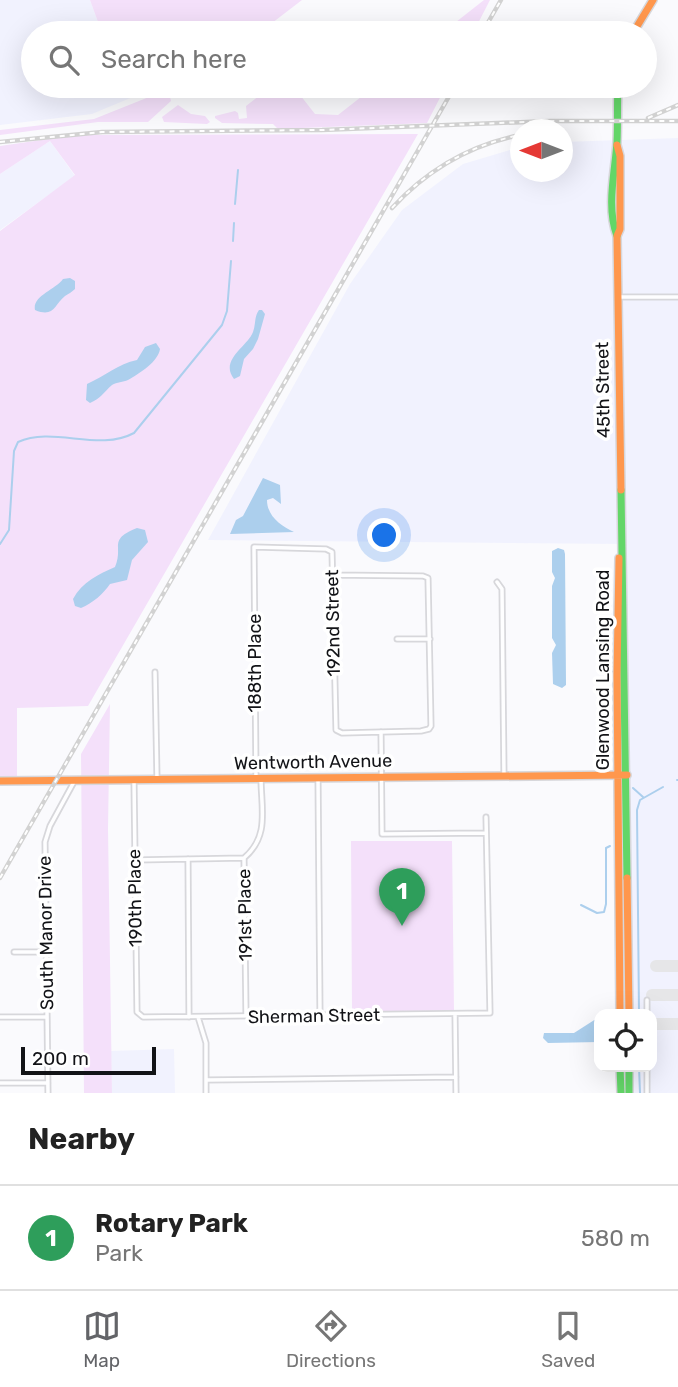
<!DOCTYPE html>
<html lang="en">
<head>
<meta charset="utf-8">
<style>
	body { margin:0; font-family:Rubik,sans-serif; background:#f6f6f6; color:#222 }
	.controls { position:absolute; right:21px; bottom:21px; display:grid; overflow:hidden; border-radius:14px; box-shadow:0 7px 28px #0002 }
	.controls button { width:63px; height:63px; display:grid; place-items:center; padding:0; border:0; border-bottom:2px solid #e0e0e0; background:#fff; color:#222; font:35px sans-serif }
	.compass { position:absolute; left:510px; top:119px; width:63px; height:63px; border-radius:50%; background:#fff; box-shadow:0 7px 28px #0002; rotate:270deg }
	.scale { position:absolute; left:21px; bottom:18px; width:135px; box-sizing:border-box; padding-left:7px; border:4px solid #121317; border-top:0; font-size:19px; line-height:24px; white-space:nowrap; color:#121317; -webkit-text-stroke:5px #fff; paint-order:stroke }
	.you { position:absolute; left:385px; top:536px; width:24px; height:24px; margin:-18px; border:5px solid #fff; border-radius:50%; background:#1a73e8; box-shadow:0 0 0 10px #1a73e833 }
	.badge { display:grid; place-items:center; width:46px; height:46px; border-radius:50%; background:#636468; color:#fff; font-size:23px; font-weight:700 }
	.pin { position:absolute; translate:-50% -58px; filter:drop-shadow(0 2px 4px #0008) }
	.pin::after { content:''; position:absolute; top:37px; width:24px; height:21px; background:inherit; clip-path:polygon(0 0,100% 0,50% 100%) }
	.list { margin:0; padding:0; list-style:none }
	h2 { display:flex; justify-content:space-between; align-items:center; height:91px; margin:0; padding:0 28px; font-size:30px }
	h2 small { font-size:23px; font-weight:400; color:#767676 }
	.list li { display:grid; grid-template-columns:46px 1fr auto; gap:21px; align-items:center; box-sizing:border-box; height:105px; padding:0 28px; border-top:2px solid #e0e0e0 }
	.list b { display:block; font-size:26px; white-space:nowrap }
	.list p { margin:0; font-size:23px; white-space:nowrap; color:#767676 }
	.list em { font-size:23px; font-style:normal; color:#767676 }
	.icon { flex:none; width:38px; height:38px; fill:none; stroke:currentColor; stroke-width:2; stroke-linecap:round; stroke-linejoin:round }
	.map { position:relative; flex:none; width:678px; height:1093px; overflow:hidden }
	.search { position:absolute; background:#fff; box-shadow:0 7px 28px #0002; left:21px; right:21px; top:21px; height:77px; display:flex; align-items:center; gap:18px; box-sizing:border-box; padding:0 24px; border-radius:38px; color:#767676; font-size:26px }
	.sheet { height:196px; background:#fff }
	nav { display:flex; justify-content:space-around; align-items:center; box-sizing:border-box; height:98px; border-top:2px solid #e0e0e0; background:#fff; font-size:19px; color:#767676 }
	nav a { display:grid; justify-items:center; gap:4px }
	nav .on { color:#636468 }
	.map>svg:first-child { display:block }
	.built { fill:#f1f2fe }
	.green { fill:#f4e0fa }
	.water { fill:#accfed }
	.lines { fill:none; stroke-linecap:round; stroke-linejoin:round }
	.stream { stroke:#accfed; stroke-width:2 }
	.taxiway { stroke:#e6e6e8; stroke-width:12 }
	.street-casing { stroke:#d7d7db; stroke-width:7 }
	.fast-casing { stroke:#d7d7db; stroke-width:10 }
	.slow-casing { stroke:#d7d7db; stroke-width:10 }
	.street { stroke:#fefeff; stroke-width:3.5 }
	.fast { stroke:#63d668; stroke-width:7 }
	.slow { stroke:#ff974d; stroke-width:7 }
	.rail-casing { stroke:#d2d2d2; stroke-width:4.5 }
	.rail { stroke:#fff; stroke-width:2; stroke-dasharray:5; stroke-linecap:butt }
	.labels { text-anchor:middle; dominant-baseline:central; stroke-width:7; stroke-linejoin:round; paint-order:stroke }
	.street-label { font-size:18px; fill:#121317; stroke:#fff }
</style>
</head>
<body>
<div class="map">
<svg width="678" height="1093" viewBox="0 0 678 1093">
	<rect width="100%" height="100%" fill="#fafafd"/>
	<path class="built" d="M0,0H90L102,33H33V86H159L92,114L0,125Z
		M678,138V1093H632L631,1067H652V1014H631L625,544L208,540L350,284L402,210L463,164L520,147V172H562L563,142Z
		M50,141L75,176L0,230V174Z
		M174,1049L175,1093H112L111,1051Z"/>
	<path class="green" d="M90,0H302L259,33H102Z
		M484,0H490L473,33H442Z
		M272,86H293L315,114L338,115L375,86H446L427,123L278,129L273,124L222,123L215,118V116L235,111L238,113L239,119L247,118L246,106Z
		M159,93L170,97L171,101L148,122H98L0,135V130L94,119Z
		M178,105L191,114L205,116L210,122L207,124L164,122L162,117Z
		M418,134L88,706L17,708V777H0V231L75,175L50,141L0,174V146L76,135Z
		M110,704L108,829L112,1093H84L81,754Z
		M351,841H452L454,1011H352Z"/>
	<path class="water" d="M70,278L75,281V289C72,292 68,294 65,296C54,305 54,318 35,310C32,296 55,290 63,279Z
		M259,310H262L265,314L258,339L253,349L244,359L240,376L234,379C219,360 248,346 253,332C256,324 254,317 259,310Z
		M156,343L160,349C158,362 140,373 128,380C123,382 117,382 112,385C104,392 100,399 90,403L86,400L87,384C105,376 118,364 137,360L145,347Z
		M263,478L280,485L281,504L273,498L267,500C267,516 281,526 294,532L230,534L236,520L243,516Z
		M137,528L145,530L148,542L132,560L127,580L110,584C103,594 93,603 81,608L75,606L73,599C82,582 99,574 115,567C124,546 107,540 137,528Z
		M558,548L564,550L565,554L566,685L562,688L553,684L552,653L556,645L552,638V586L555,578L552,572V551Z
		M599,1017V1042L548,1043L543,1038L544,1033H574Z"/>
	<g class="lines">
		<path class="stream" d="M235,204L238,170
			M233,241L234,223
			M0,544L9,530L14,451L18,442C53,426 99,452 134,433L222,325L227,311L231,261
			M677,780H678
			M633,788L643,797
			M581,905L597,913L604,912L606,904V848L610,846
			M639,1014L637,810L640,800L663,787
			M639,1067L640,1093"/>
		<path class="taxiway" d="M656,966H678
			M652,995H678
			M657,1024H678"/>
		<g class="street-casing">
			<path id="street" d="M618,297H678
				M497,582L502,589L504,776
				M397,639H430
				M155,672L157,779
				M381,732L382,834L486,833
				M256,778L254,547L326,549L332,552L336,730L342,733L421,731L429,729L431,726L428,578L423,576L332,575
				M318,778L320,1015
				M134,781L137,1012L143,1017L490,1013L486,817
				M188,859L189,1017
				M135,860L244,858
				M14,952H46
				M647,1000V1014
				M455,1014L456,1093
				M246,1016L244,858C270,836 261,809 261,778
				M0,1017H47
				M198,1017L206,1043V1093
				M206,1080L456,1077
				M0,1083H48
				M48,1093L45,842L50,826L75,780
				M647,1093V1067"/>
		</g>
		<g class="fast-casing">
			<path id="fast" d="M617,236C606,206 615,173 617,142C618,123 617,105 618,86
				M621,490L627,878
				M620,1067L621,1093
				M629,1067V1093"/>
		</g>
		<g class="slow-casing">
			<path id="slow" d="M633,33L653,0
				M617,145L620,156V229L617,236L621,490
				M619,558L617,675L620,1014
				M0,781L627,775
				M627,878L629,1014"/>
		</g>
		<use href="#street" class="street"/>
		<use href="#fast" class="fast"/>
		<use href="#slow" class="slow"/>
		<g class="rail-casing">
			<path id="rail" d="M482,33L501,0
				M648,118L678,105
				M0,142L102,132L322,130L550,121H678
				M392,208C427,170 470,145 520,135
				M0,878L455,86"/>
		</g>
		<use href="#rail" class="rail"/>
	</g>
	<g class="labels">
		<g class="street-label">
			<text transform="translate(603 390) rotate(-91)">45th Street</text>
			<text transform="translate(333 623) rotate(-91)">192nd Street</text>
			<text transform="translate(255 663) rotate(-90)">188th Place</text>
			<text transform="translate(603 670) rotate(-90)">Glenwood Lansing Road</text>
			<text transform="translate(313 762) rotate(-1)">Wentworth Avenue</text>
			<text transform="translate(135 898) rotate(-91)">190th Place</text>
			<text transform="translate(245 915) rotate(-91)">191st Place</text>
			<text transform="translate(46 933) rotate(-91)">South Manor Drive</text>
			<text transform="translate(314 1016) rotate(-1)">Sherman Street</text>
		</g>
	</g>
</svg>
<div class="controls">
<button><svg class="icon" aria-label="locate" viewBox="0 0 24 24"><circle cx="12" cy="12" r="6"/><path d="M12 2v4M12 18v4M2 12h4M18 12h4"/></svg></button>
</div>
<svg class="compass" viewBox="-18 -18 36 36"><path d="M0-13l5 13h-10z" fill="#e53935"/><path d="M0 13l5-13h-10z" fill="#767676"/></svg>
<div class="scale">200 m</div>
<div class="you"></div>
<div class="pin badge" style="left:402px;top:926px;background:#2e9e5b">1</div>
<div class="search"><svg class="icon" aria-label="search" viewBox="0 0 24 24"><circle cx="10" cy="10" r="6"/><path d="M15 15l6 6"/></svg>Search here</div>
</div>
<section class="sheet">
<h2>Nearby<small></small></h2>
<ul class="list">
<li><span class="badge" style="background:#2e9e5b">1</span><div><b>Rotary Park</b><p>Park</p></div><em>580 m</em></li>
</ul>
</section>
<nav>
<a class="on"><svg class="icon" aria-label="map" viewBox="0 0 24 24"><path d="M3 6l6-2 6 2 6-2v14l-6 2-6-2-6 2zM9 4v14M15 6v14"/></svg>Map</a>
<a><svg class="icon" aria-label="directions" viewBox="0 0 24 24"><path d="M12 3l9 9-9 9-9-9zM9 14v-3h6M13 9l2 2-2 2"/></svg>Directions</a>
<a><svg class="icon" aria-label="saved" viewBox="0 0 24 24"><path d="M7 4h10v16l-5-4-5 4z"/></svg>Saved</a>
</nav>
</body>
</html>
